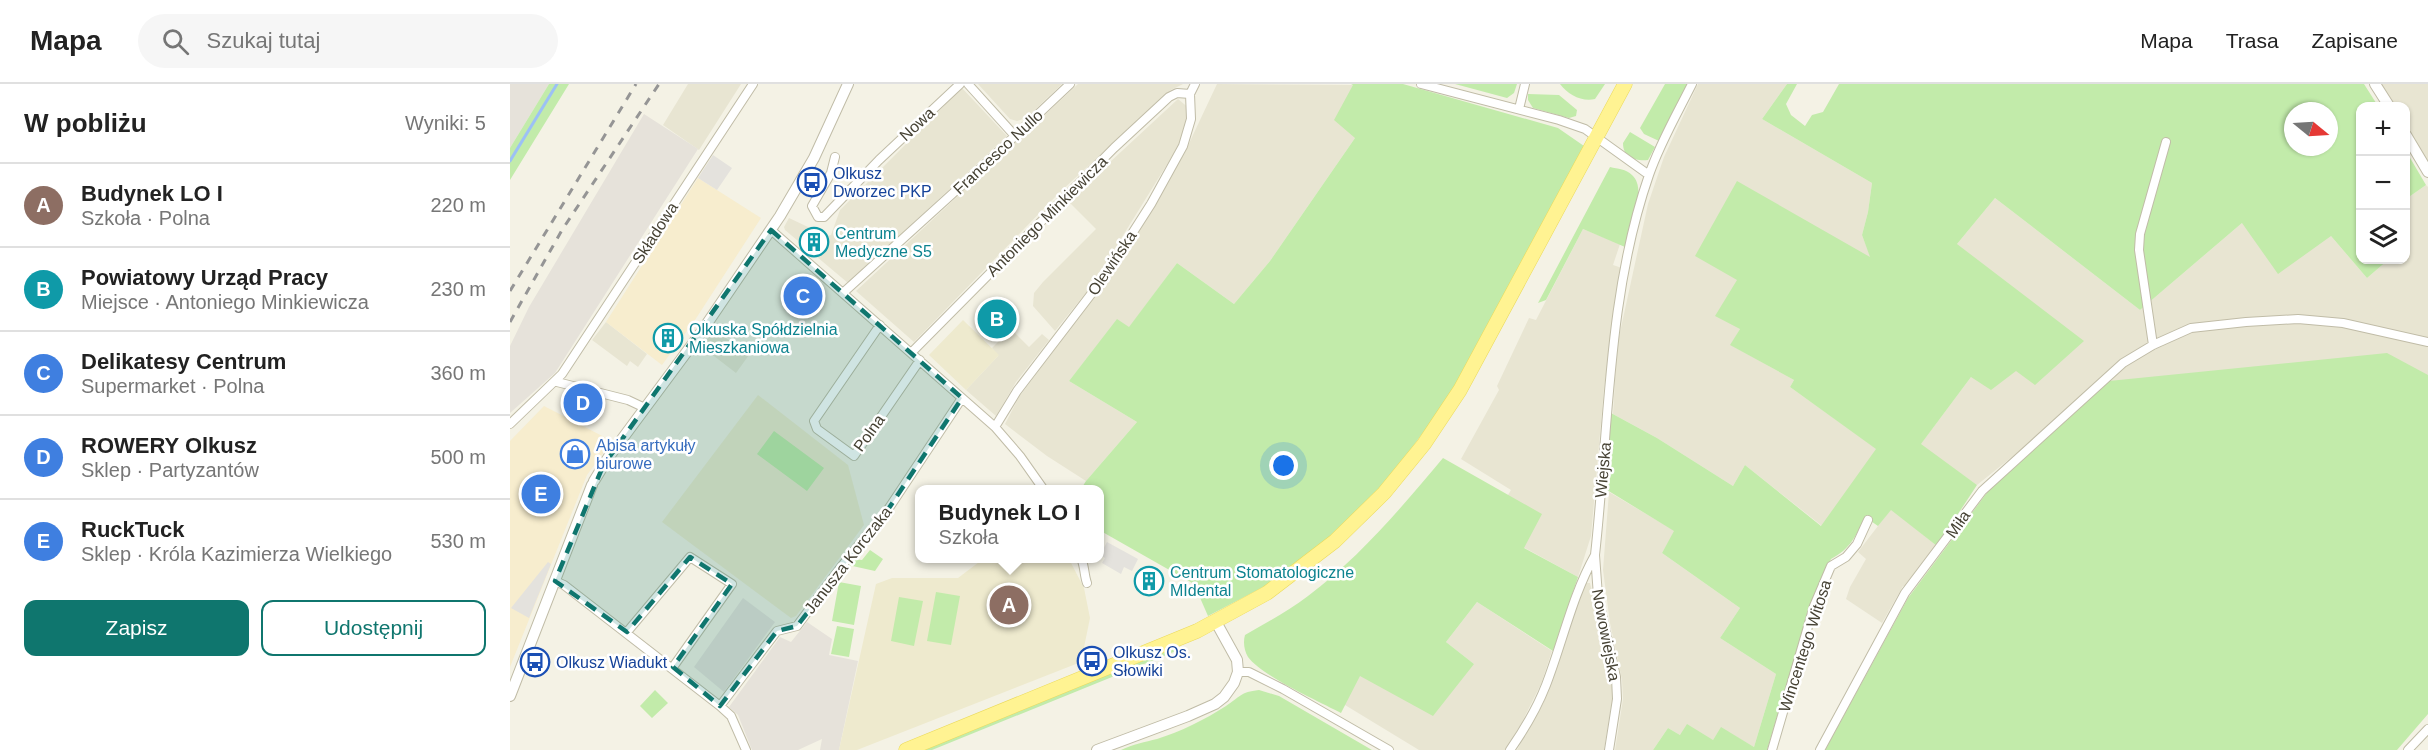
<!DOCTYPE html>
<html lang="pl">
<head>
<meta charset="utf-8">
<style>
	body { margin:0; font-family:Arial,sans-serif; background:#f6f6f6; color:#222 }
	.controls { position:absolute; right:18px; top:18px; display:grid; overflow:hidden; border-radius:12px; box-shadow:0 2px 4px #0004 }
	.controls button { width:54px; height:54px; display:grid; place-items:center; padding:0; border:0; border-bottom:2px solid #e0e0e0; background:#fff; color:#222; font:30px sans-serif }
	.compass { position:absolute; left:1774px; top:18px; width:54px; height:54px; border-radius:50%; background:#fff; box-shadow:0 2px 4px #0004; rotate:108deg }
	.you { position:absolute; left:774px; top:382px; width:21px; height:21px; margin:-15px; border:4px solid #fff; border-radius:50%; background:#1a73e8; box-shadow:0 0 0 9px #1a73e833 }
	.badge { display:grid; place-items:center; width:39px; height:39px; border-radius:50%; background:#0f766e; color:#fff; font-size:20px; font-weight:700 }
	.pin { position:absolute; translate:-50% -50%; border:3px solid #fff; box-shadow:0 2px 6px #0006 }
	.popup { position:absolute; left:405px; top:401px; width:189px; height:78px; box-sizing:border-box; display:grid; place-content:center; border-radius:12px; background:#fff; filter:drop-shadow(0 2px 4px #0005); font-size:20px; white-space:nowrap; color:#767676 }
	.popup b { font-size:22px; color:#222 }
	.popup::after { content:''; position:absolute; left:50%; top:100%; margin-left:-12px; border:12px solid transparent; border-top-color:#fff }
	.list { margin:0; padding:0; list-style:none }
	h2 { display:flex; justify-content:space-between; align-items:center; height:78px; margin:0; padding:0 24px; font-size:26px }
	h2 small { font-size:20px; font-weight:400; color:#767676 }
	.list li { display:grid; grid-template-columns:39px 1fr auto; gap:18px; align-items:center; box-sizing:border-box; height:84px; padding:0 24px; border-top:2px solid #e0e0e0 }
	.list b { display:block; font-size:22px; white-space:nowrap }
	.list p { margin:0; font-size:20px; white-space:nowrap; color:#767676 }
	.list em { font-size:20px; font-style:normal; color:#767676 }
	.actions { display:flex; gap:12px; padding:18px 24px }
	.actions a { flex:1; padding:14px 0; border:2px solid #0f766e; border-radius:12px; text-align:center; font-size:21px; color:#0f766e }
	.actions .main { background:#0f766e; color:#fff }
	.icon { flex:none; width:33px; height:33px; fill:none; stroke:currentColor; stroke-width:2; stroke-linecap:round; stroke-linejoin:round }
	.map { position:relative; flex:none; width:1918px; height:666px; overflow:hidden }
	header { display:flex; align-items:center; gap:36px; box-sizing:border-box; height:84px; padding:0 30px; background:#fff; border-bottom:2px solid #e0e0e0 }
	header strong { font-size:28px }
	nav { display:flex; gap:33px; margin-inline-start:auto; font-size:21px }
	.search { width:420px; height:54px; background:#f6f6f6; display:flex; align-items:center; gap:15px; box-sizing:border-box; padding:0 21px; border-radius:33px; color:#767676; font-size:22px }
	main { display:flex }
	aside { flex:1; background:#fff }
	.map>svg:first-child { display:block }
	.residential { fill:#e8e5d2 }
	.commercial { fill:#f7edce }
	.industrial { fill:#e6e2da }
	.education { fill:#eeeace }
	.green { fill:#c2ebaa; fill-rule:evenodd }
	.parking { fill:#e4e2dd }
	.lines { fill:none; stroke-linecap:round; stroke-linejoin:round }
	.stream { stroke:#9cc1f5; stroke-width:3 }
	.minor-casing { stroke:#c0bca7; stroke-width:10 }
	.tertiary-casing { stroke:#c0bca7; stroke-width:12 }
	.primary-casing { stroke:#ebda5b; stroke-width:15 }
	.minor { stroke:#fff; stroke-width:8 }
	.tertiary { stroke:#fff; stroke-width:10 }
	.primary { stroke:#fff392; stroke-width:14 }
	.rail { stroke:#959595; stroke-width:3; stroke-dasharray:8 8; stroke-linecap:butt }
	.marked { fill:#0f766e; fill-opacity:0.2; stroke:#0f766e; stroke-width:4.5; stroke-dasharray:12 8; stroke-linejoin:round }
	.labels { text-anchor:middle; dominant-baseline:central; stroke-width:5; stroke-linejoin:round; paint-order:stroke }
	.street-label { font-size:16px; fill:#464234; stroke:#fff }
	.transit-label { font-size:16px; fill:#164399; stroke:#fff; text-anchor:start }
	.culture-label { font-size:16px; fill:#0d838f; stroke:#fff; text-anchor:start }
	.shop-label { font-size:16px; fill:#366cbe; stroke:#fff; text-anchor:start }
</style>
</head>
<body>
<header>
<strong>Mapa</strong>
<div class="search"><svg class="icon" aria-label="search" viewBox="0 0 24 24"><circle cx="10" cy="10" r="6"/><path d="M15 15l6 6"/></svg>Szukaj tutaj</div>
<nav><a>Mapa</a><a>Trasa</a><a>Zapisane</a></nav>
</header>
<main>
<aside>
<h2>W pobliżu<small>Wyniki: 5</small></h2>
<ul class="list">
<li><span class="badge" style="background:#8d6e63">A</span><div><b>Budynek LO I</b><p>Szkoła · Polna</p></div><em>220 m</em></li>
<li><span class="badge" style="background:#0f9aa8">B</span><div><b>Powiatowy Urząd Pracy</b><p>Miejsce · Antoniego Minkiewicza</p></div><em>230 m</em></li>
<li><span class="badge" style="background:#3f7fe0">C</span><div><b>Delikatesy Centrum</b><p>Supermarket · Polna</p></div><em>360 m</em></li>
<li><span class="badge" style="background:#3f7fe0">D</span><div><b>ROWERY Olkusz</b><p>Sklep · Partyzantów</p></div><em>500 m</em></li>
<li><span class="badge" style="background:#3f7fe0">E</span><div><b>RuckTuck</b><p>Sklep · Króla Kazimierza Wielkiego</p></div><em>530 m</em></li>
</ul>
<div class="actions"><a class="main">Zapisz</a><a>Udostępnij</a></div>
</aside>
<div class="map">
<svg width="1918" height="666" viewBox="0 0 1918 666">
	<rect width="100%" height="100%" fill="#f4f2e5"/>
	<path class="residential" d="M178,0H231L189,66L153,41Z
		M468,0H552L516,34L507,37L500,35Z
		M568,0H673L661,6L550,108L404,258L346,207Z
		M707,0L843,1L845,54L760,177L724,220L667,179L619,244L607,236L559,297L627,338L576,397L537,372L495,340L509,313L596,197L674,70Z
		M1188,0H1277L1252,35L1362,99L1358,128L1352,151L1361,174L1228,196L1215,219L1230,245L1221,261L1284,296L1280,303L1367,365L1312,442L1235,381L1223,402L1147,354L1103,330L1107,262L1138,120L1154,73Z
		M1866,0H1918V83L1896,47V22H1880Z
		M452,4L497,52L338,199L275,146L274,143L279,134L317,152L321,151L330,126Z
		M668,15L680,25L669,61L583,200L545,247L523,222L524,209L533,198L586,145L558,117Z
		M1916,101L1918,103V367L1518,360L1467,401L1410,361L1461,293L1447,160L1485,114L1630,226L1732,139L1821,152L1857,194L1878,176H1896V115Z
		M1073,145L1110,160L1103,181L1112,184L1094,304L1081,452L1068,493L978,444L1001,406L951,375L989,306L987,302L1019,234L1026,236Z
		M96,238L137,270L128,283L120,277L117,282L82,256Z
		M501,245L519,263L532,250L539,256L506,298L486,332L456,306L488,272L482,264Z
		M205,246L239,271L226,289L191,262Z
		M1099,408L1165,447L1152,469L1230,524L1210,554L1266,590L1244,663L1211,644L1203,656L1170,651L1158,644L1143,666H1105L1113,615L1112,596L1100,539L1093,486Z
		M1381,425L1427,462L1396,503L1393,502L1372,539L1336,515L1340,503L1356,475L1348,468Z
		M1074,499H1080L1098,573L1103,610L1094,666H1007L1033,620L1048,581Z
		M967,518L1042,567L1031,600L1011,640L995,666H909L835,621L806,566L964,580L936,558Z"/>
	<path class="commercial" d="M188,94L251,134L185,236L152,281L96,238Z
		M34,322L102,357L77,391L0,583V357Z"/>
	<path class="industrial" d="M0,0H39L0,64Z
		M134,30L188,65L45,289L0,329V262L19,223Z
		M233,514L265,538L214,608L184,583Z
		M297,538L322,555L319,571L348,577L329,666H310L312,655L288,666H242L228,631L219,623L270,553L281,558Z"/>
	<path class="education" d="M453,236L489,271L456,306L419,271Z
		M248,311L338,381L354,441L286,532L281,534L152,438Z
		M473,475H559L574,504L580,534L571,578L347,666H329L366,500L382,494H448Z"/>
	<path class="green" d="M39,0H59L0,96V64Z
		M841,0H893L1048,44L1074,62L1030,151L947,302L871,406L815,459L757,501L698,532L684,500L589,446V406L571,405L576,397L627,338L559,297L607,235L619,243L667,179L724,220L760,177L845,54L824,36L843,1Z
		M945,0H1007L1004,9L997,14Z
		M1050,0H1095L1085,15C1072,18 1058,11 1050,0Z
		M1155,0H1178L1149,57L1134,50L1130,44Z
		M1277,0H1287L1276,20L1281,31L1295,42L1302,31L1313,28L1329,0H1854L1868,22H1850V176H1878L1857,194L1821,152L1768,190L1732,139L1630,226L1485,114L1447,160L1574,257L1525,301L1506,287L1481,306L1461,293L1411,360L1467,401L1427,462L1381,426L1368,442L1355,433C1346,452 1340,465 1321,475L1299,526L1257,666H1143L1158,644L1170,651L1177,640L1203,656L1211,643L1244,663L1266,590L1210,554L1230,524L1152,469L1164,447L1097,406L1101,329L1147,354L1223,402L1235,381L1311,442L1366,365L1280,303L1284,296L1220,261L1230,245L1205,232L1227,196L1185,172L1227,97L1360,173L1352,151L1358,128L1362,99L1252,35ZM1783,27H1819V63H1783Z
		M1018,10L1049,11L1067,26L1066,32L1059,34L1023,24L1018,16Z
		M1120,48L1145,63L1138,76C1125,77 1113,74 1113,59Z
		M1896,67L1916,101L1896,115Z
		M1100,83C1108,85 1116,85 1122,91C1138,105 1120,145 1115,163L1073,145L1036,216L1028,219Z
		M1877,269L1918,291V630L1887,666H1315L1398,514L1479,406L1589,298Z
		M264,347L314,384L297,407L247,370Z
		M933,374L1032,430L1014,464L1068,493L1043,567L967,518L936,558L964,580L923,632L850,592L831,629C808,617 752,592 738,573C734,566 733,558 735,551C756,539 778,527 798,512C849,474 892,423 933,374Z
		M360,466L373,475L365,487L338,481L343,475L352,476Z
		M329,498L351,502L344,541L322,537Z
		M426,508L450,512L441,561L417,557Z
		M389,513L413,517L404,562L381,557Z
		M327,542L344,545L339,573L321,570Z
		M665,564L666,567L422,666H409Z
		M145,606L158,619L142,634L130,622Z
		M749,606L769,612L862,666H611C623,660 635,658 647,655C670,648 696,635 716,622C730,613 730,608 749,606Z"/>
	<path class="parking" d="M203,71L222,84L207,106L188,94Z
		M597,458L628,475L622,487L614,483L611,490L592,479L595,474L590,471Z
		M38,478L41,480L19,534L1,524Z"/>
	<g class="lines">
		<path class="stream" d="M0,77L47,0"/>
		<g class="minor-casing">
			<path id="minor" d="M458,0L505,52
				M911,0L1049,36L1075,45L1139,91
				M1009,25L1015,0
				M325,73L321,89L302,122L308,133H314L369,76L450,0
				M261,146L485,343L510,372L534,406
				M334,208L473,82L560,0
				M370,241L304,337L307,345L344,372L410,276
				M1643,261L1629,166L1630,150L1656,58
				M401,269L604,64L659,13L667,9L680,10
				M47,298L118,316L135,324
				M0,340L52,290L243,0
				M485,343L507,307L595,192L641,120L673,62L681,35L680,10L685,0
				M1085,471L1088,512L1106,593L1107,615L1099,666
				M571,474C575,483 574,491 577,499
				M45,497L54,501L210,622L221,632L236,666
				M117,548L180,473L222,500L163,583
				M728,588H739L773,605L879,666
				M210,622L267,547L287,542L331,483L379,424L452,314
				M1000,666C1014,646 1027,624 1036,601C1053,557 1062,512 1085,471C1099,345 1097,212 1139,91C1150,59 1167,30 1182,0
				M1262,666L1304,522L1321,482L1336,473L1347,460L1358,436
				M1310,666L1395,509L1472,407L1613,279L1643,261L1681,244L1736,238L1788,235L1833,239L1918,258
				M1898,666L1918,645"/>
		</g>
		<g class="tertiary-casing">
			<path id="tertiary" d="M1865,0L1879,22
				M1896,51L1918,88
				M84,397L98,374L190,250L270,132L304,74L338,0
				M0,612L82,401
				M587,666L678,632L705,620L714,613L724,599L728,588L727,576L706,538"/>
		</g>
		<g class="primary-casing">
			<path id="primary" d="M396,666L687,547L757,509L825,457L874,409L914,360L950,306L1115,0"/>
		</g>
		<use href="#minor" class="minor"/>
		<use href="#tertiary" class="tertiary"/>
		<use href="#primary" class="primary"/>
		<path class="rail" d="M0,207L126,0
			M0,238L52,146L149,0"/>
	</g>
	<path class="marked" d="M261,146L452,314L379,424L287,542L267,547L210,622L163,583L222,500L180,473L117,548L45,497L93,382Z"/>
	<defs>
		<g id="bus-ring" transform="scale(1.5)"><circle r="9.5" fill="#fff" stroke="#1a4fb4" stroke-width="1.5"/><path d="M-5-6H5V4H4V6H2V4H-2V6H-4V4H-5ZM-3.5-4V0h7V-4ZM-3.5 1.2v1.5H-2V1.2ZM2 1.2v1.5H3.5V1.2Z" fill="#1a4fb4"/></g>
		<g id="building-ring" transform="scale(1.5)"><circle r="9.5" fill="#fff" stroke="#0f9aa8" stroke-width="1.5"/><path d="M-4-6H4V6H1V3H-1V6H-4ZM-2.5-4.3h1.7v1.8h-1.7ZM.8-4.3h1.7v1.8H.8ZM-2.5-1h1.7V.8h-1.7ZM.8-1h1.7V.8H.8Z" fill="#0f9aa8"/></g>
		<g id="shop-ring" transform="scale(1.5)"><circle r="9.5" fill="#fff" stroke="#3f7fe0" stroke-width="1.5"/><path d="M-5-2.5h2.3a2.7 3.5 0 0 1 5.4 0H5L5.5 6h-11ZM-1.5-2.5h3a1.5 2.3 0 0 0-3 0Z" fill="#3f7fe0"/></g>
	</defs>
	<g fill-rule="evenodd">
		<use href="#bus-ring" x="302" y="98"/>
		<use href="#building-ring" x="304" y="158"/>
		<use href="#building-ring" x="158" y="254"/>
		<use href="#shop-ring" x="65" y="370"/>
		<use href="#building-ring" x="639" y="497"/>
		<use href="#bus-ring" x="582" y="577"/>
		<use href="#bus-ring" x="25" y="578"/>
	</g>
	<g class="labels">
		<g class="street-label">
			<text transform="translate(407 40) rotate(-43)">Nowa</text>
			<text transform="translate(488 68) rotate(-43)">Francesco Nullo</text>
			<text transform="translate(537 132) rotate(-45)">Antoniego Minkiewicza</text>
			<text transform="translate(145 149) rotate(-57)">Składowa</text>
			<text transform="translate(602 179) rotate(-56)">Olewińska</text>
			<text transform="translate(359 349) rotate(-54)">Polna</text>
			<text transform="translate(1093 386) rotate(-85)">Wiejska</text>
			<text transform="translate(1448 440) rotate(-55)">Miła</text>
			<text transform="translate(338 476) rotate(-52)">Janusza Korczaka</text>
			<text transform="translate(1096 551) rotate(79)">Nowowiejska</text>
			<text transform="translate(1295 562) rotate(-72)">Wincentego Witosa</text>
		</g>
		<g class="transit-label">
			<text x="323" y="89">Olkusz<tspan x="323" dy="18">Dworzec PKP</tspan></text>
			<text x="603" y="568">Olkusz Os.<tspan x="603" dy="18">Słowiki</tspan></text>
			<text x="46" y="578">Olkusz Wiadukt</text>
		</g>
		<g class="culture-label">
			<text x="325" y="149">Centrum<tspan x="325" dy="18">Medyczne S5</tspan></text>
			<text x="179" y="245">Olkuska Spółdzielnia<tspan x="179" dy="18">Mieszkaniowa</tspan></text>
			<text x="660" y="488">Centrum Stomatologiczne<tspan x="660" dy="18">MIdental</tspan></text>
		</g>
		<g class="shop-label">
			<text x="86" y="361">Abisa artykuły<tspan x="86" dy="18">biurowe</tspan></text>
		</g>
	</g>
</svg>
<div class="controls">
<button>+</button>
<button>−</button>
<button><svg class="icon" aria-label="layers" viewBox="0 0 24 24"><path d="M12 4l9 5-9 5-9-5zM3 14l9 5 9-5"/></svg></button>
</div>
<svg class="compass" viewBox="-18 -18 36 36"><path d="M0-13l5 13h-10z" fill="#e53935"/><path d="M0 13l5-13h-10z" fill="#767676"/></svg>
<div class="you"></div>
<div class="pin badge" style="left:499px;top:521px;background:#8d6e63">A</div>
<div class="popup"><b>Budynek LO I</b>Szkoła</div>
<div class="pin badge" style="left:487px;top:235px;background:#0f9aa8">B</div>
<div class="pin badge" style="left:293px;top:212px;background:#3f7fe0">C</div>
<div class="pin badge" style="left:73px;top:319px;background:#3f7fe0">D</div>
<div class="pin badge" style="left:31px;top:410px;background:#3f7fe0">E</div>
</div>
</main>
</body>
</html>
